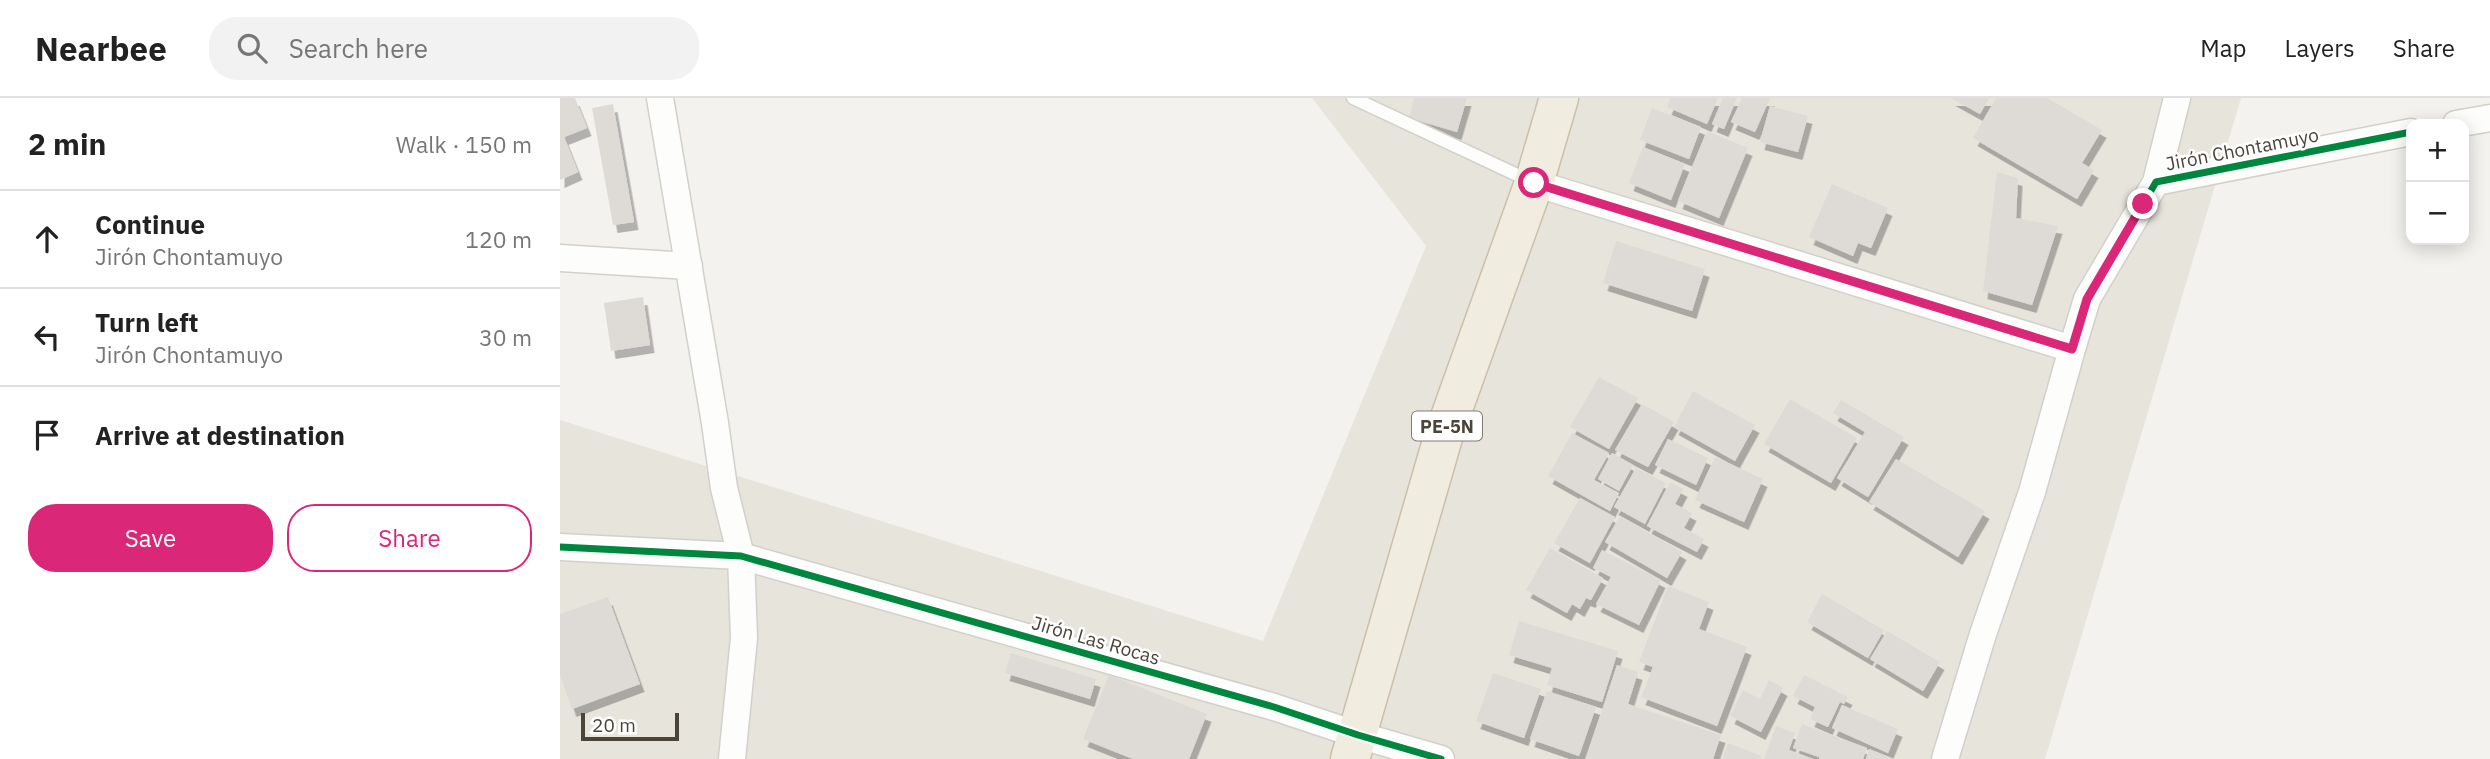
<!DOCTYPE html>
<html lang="en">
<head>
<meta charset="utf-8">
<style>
	body { margin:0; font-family:"IBM Plex Sans",sans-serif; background:#f2f2f2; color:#222 }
	.controls { position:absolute; right:21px; top:21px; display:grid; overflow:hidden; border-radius:14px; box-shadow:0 4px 18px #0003 }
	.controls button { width:63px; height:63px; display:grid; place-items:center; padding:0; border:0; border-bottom:2px solid #e0e0e0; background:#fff; color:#222; font:35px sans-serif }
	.scale { position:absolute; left:21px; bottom:18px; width:98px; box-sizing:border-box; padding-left:7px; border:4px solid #4b4439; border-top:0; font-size:19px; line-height:24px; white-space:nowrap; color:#4b4439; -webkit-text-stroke:5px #fff; paint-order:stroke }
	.stop { position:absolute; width:21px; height:21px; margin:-16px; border:5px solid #db2777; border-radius:50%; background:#fff }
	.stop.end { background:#db2777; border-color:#fff; box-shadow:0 2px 7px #0008 }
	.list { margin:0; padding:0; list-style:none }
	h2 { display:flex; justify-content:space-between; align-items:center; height:91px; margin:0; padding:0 28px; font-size:30px }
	h2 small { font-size:23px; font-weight:400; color:#767676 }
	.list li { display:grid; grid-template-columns:46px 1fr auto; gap:21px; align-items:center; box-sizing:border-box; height:98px; padding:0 28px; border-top:2px solid #e0e0e0 }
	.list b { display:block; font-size:26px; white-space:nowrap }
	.list p { margin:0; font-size:23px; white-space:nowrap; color:#767676 }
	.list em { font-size:23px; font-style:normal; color:#767676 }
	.actions { display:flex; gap:14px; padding:21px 28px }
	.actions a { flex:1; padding:16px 0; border:2px solid #db2777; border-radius:28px; text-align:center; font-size:24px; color:#db2777 }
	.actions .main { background:#db2777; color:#fff }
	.icon { flex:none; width:38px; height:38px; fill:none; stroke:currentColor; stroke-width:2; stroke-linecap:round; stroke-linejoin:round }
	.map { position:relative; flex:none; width:1930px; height:661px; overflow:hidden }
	header { display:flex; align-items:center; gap:42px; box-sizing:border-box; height:98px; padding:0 35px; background:#fff; border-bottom:2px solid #e0e0e0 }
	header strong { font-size:33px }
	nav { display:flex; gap:38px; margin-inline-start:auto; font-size:24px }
	.search { width:490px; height:63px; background:#f2f2f2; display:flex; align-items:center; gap:18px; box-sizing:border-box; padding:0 24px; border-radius:28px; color:#767676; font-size:26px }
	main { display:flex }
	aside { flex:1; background:#fff }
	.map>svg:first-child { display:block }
	.residential { fill:#e7e4dc }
	.building { fill:#dedbd6; filter:url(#shadow) }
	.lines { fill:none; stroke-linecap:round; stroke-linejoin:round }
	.service-casing { stroke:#d2d0cb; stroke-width:15 }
	.minor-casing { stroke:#d2d0cb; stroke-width:29 }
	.trunk-casing { stroke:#ccbfa9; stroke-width:41 }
	.service { stroke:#fdfdfc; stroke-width:12 }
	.minor { stroke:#fdfdfc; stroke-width:26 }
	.trunk { stroke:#f0ece0; stroke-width:38 }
	.cycleway-casing { stroke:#fff; stroke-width:11 }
	.cycleway { stroke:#00873e; stroke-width:7 }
	.route { stroke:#db2777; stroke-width:9 }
	.labels { text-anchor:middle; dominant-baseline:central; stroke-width:5; stroke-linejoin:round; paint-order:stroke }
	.shield { fill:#fff; stroke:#817c74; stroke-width:2 }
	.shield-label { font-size:18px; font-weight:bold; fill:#4b4439 }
	.street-label { font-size:19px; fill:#4b4439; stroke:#fff }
</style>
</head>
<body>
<header>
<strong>Nearbee</strong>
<div class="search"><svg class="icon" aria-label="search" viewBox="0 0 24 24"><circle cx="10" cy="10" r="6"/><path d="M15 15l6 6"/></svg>Search here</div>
<nav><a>Map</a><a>Layers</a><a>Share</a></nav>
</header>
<main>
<aside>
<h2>2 min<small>Walk · 150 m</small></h2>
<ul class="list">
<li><svg class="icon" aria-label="ahead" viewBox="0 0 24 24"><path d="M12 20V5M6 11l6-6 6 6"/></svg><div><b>Continue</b><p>Jirón Chontamuyo</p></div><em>120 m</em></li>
<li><svg class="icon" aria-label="left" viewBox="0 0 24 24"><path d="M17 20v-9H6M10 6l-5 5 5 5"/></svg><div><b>Turn left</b><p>Jirón Chontamuyo</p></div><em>30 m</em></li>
<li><svg class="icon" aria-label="arrive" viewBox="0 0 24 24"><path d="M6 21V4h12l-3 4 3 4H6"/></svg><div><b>Arrive at destination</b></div></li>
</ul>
<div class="actions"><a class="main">Save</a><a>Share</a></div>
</aside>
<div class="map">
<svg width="1930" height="661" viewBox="0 0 1930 661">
	<defs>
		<filter id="shadow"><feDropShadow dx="4.5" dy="8" stdDeviation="0" flood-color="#0004"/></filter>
	</defs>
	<rect width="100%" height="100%" fill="#f4f2ee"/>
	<path class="residential" d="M752,0H1681L1485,661H0V322L703,543L866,148Z"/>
	<path class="building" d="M0,0H15L27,30L4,39L18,74L0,82Z
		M854,0H907L897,34L849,20Z
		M1111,0H1158L1147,26L1107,9Z
		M1163,0H1177L1164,31L1152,26Z
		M1182,0H1210L1195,34L1171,24Z
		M1391,0H1429L1420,16Z
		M1436,0H1487L1542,32L1522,65L1534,72L1517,101L1413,40Z
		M53,6L74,124L53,127L32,10Z
		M1210,8L1248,18L1238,54L1200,44Z
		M1092,10L1141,29L1129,61L1080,42Z
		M1147,33L1188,50L1159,120L1118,103Z
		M1083,49L1125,66L1111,102L1069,85Z
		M1437,74L1458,80L1456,120L1498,128L1472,207L1423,193Z
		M1272,86L1328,110L1311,150L1298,145L1293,158L1249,139Z
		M1056,143L1145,171L1132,213L1043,185Z
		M83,199L90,247L51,253L44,205Z
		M1039,279L1078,300L1049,351L1010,329Z
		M1133,293L1195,327L1175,363L1114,329Z
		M1230,301L1297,340L1271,385L1204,346Z
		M1281,302L1344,339L1308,399L1277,380L1305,334L1273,315Z
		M1082,306L1114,324L1088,369L1055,352Z
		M1012,335L1049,355L1034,382L1059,395L1050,413L988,378Z
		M1108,341L1148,360L1136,387L1095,367Z
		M1052,355L1073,367L1059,393L1038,381Z
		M1155,359L1203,381L1184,424L1135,402Z
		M1336,361L1425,413L1398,459L1309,404Z
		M1076,370L1106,385L1085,426L1054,409Z
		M1110,384L1123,391L1115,406L1132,415L1124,430L1144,441L1137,454L1087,428Z
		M1020,400L1055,419L1030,465L994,445Z
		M1060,418L1122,454L1107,480L1045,444Z
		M990,450L1043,480L1031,502L1026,500L1020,511L1012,506L1007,515L966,492Z
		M1042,452L1101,482L1079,527L1036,506L1051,479L1033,470Z
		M1108,488L1149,504L1139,531L1187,549L1157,628L1081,599L1093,569L1079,564Z
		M1262,496L1324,532L1308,560L1247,524Z
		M48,499L80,586L12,611L0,577V516Z
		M959,523L1058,553L1042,604L987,587L992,570L949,557Z
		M1327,533L1380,564L1363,593L1310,561Z
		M451,555L536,581L530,601L445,575Z
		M1057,567L1078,574L1068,606L1161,637L1153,661H1026Z
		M933,575L981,591L964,640L916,623Z
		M549,577L647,616L629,661H573L523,641Z
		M1244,577L1288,599L1284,606L1280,604L1268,629L1250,621L1255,609L1233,598Z
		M1209,582L1223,590L1201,634L1170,618L1183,592L1200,601Z
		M987,593L1036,609L1019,658L970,641Z
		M1282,607L1338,631L1328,655L1272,630Z
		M1242,626L1307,650L1303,661H1259V659L1233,650Z
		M1216,628L1235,635L1229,652L1253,661H1204Z
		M1168,645L1202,658L1201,661H1162Z
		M1309,651L1334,661H1306Z"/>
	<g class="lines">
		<g class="service-casing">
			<path id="service" d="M793,0L970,83"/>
		</g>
		<g class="minor-casing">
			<path id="minor" d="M100,0L155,325L164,390L181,458L184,540L172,661
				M1896,26L1930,20
				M1596,84L1617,0
				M974,85L1512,251L1527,201L1596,84L1851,34
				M0,160L129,168
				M0,449L181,458L714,609L798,637L881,661
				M1385,661L1423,536L1472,394L1512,251"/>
		</g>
		<g class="trunk-casing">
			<path id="trunk" d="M790,661L884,336L974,85L999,0"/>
		</g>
		<use href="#service" class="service"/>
		<use href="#minor" class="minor"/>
		<use href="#trunk" class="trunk"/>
		<g class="cycleway-casing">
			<path id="cycleway" d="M974,85L1512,251L1527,201L1596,84L1851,34
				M0,449L181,458L714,609L798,637L881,661"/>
		</g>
		<use href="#cycleway" class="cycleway"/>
	</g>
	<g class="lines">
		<path class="route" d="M974,85L1512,251L1527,201L1583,106"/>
	</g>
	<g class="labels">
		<rect class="shield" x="852" y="313.5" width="70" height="29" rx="5"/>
		<g class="shield-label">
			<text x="887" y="328">PE-5N</text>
		</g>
		<g class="street-label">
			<text transform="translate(1682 51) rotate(-11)">Jirón Chontamuyo</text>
			<text transform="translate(536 542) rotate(16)">Jirón Las Rocas</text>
		</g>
	</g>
</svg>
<div class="controls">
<button>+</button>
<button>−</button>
</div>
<div class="scale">20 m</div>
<div class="stop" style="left:974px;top:85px"></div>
<div class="stop end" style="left:1583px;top:106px"></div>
</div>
</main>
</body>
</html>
